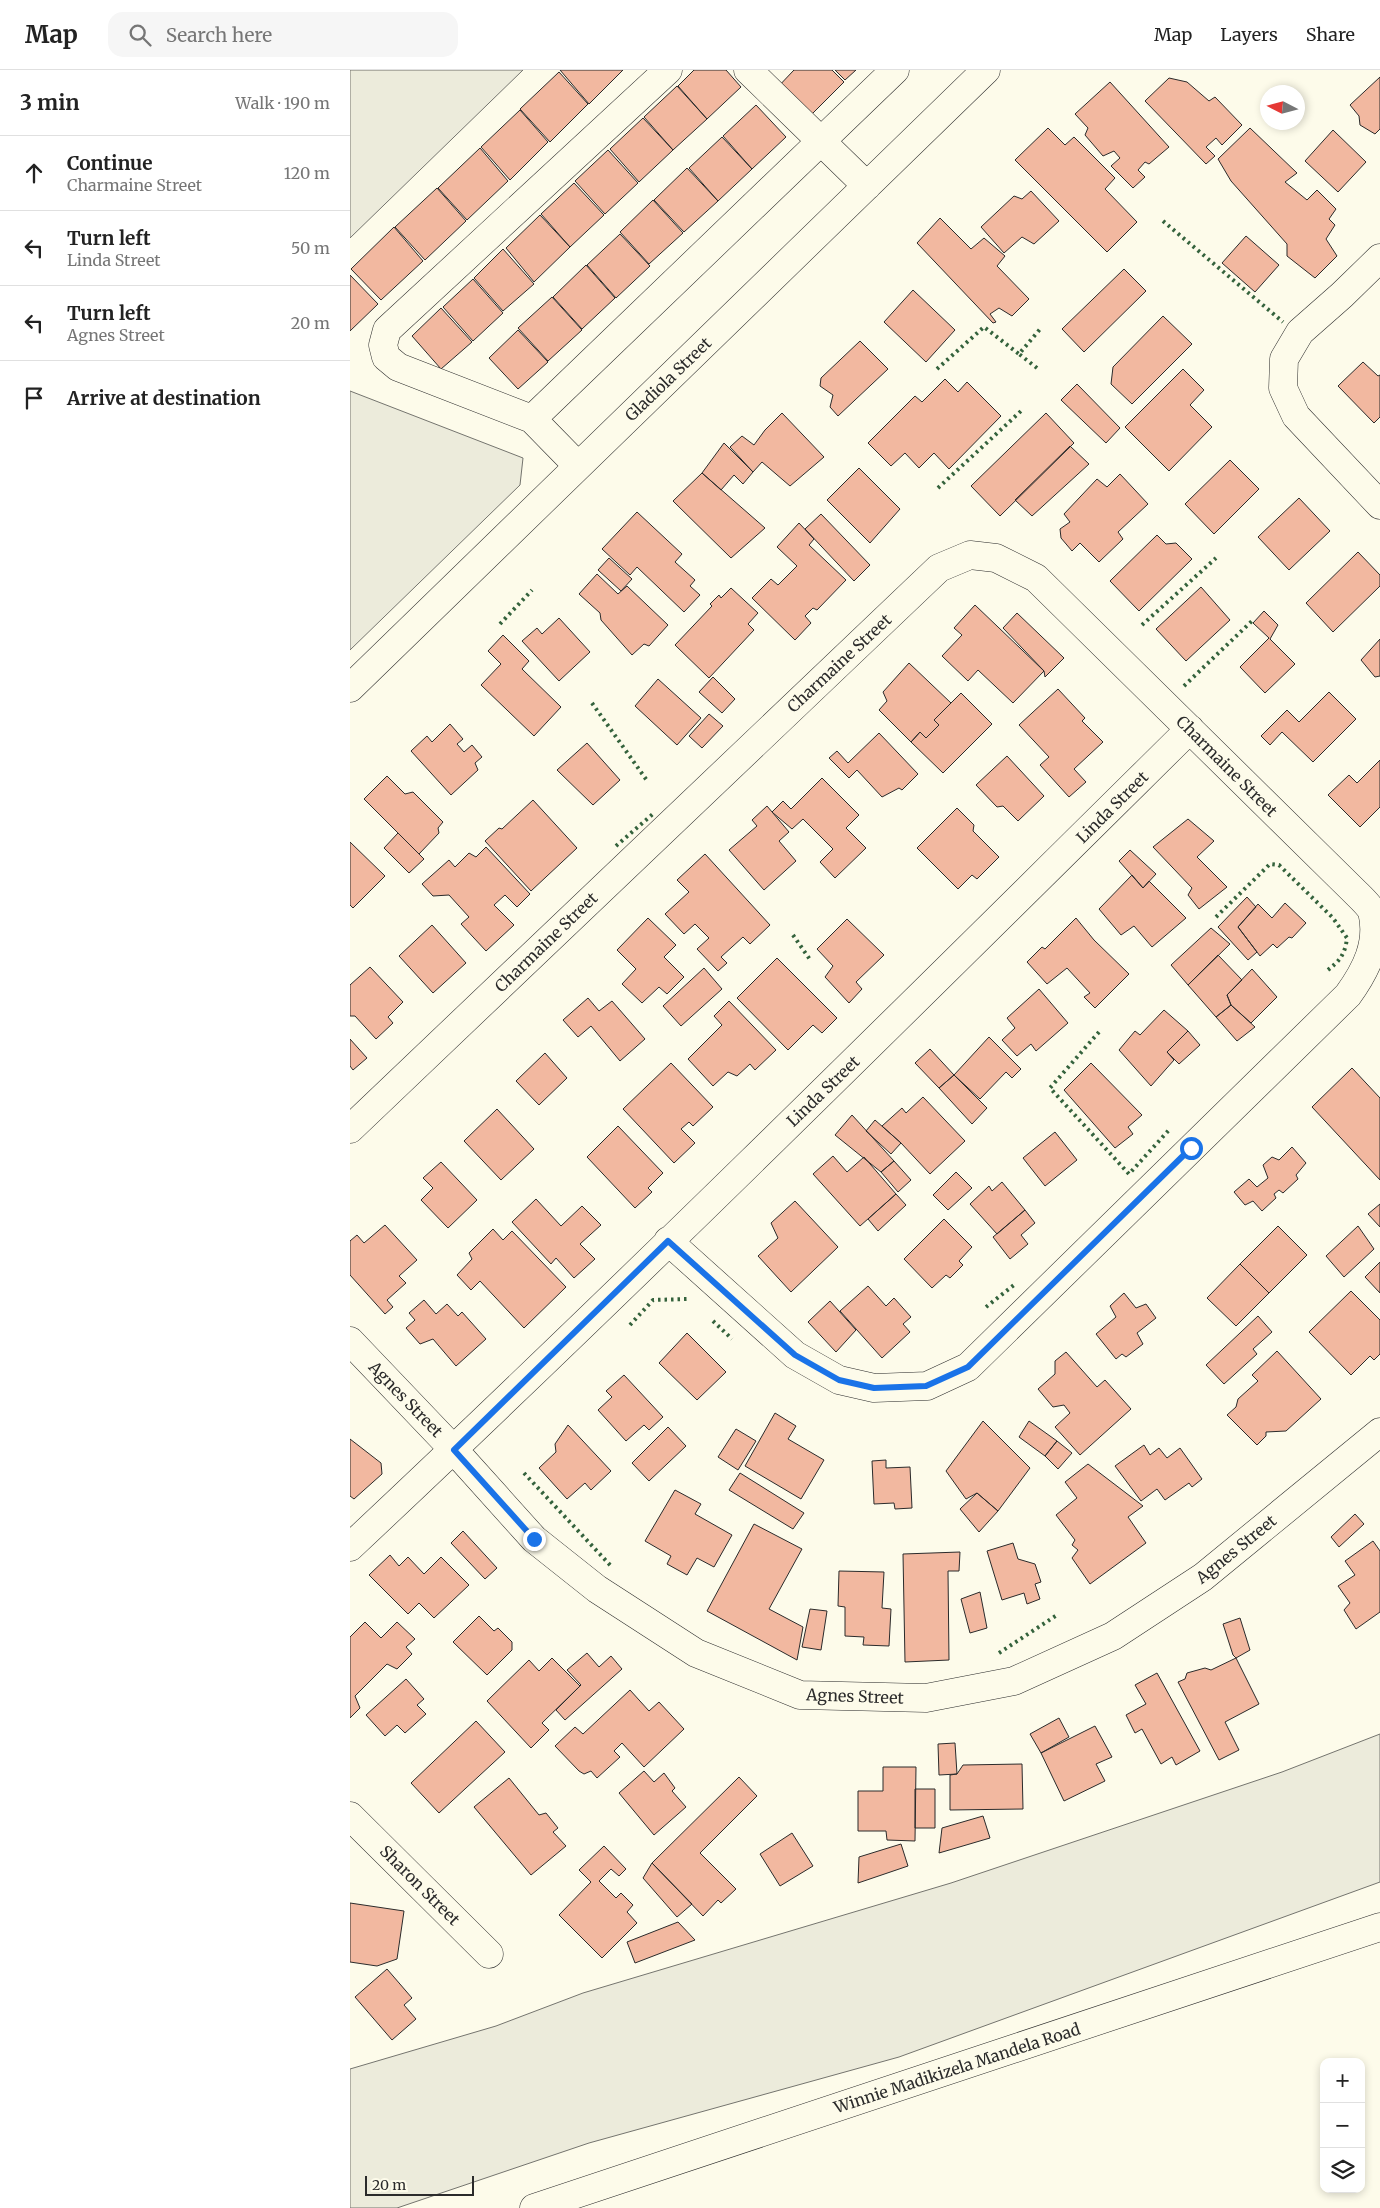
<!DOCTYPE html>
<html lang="en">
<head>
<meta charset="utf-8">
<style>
	body { margin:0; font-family:Merriweather,serif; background:#f6f6f6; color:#222 }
	.controls { position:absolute; right:15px; bottom:15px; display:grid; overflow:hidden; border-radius:10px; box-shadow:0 2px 8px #0003 }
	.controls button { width:45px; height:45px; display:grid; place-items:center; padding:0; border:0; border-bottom:1px solid #e0e0e0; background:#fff; color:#222; font:25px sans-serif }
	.compass { position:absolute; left:910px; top:15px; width:45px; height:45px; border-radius:50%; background:#fff; box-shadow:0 2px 8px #0003; rotate:276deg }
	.scale { position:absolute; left:15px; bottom:12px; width:109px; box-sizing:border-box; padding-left:5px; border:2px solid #2b2b2b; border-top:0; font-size:14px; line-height:18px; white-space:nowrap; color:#2b2b2b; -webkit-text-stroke:4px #fdfbea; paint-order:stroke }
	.stop { position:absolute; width:15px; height:15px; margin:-11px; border:4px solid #1a73e8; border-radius:50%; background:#fff }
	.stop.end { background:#1a73e8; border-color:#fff; box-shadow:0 1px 5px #0008 }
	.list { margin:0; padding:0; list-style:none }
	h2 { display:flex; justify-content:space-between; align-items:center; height:65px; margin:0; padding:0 20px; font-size:21px }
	h2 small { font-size:16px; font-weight:400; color:#767676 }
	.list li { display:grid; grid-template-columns:32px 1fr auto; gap:15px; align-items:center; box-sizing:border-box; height:75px; padding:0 20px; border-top:1px solid #e0e0e0 }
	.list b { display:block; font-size:19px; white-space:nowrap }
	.list p { margin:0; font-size:16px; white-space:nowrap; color:#767676 }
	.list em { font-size:16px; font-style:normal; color:#767676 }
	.icon { flex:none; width:28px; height:28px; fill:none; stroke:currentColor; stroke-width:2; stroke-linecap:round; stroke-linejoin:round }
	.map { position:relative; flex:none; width:1030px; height:2138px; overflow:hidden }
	header { display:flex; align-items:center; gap:30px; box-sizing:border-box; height:70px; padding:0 25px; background:#fff; border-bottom:1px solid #e0e0e0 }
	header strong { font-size:24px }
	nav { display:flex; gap:28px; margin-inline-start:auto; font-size:18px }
	.search { width:350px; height:45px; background:#f6f6f6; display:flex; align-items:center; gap:12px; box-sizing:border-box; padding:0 18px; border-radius:15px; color:#767676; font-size:19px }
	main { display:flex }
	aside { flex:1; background:#fff }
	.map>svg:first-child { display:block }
	.green { fill:#ecebdb; stroke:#74746e }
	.building { fill:#f2b8a0; stroke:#2b2b2b }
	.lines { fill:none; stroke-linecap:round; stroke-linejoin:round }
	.minor-casing { stroke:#2b2b2b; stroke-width:29 }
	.major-casing { stroke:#2b2b2b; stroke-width:29 }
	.minor { stroke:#fdfbea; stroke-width:28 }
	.major { stroke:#fdfbea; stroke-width:28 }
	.hedge { stroke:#34623c; stroke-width:4; stroke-dasharray:2.5 4; stroke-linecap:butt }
	.route { stroke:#1a73e8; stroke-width:6 }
	.labels { text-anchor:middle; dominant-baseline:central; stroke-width:4; stroke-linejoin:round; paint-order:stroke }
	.street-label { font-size:16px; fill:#2b2b2b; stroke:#fdfbea }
</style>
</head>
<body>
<header>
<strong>Map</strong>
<div class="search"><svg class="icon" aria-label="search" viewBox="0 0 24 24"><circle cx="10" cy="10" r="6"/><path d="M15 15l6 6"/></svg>Search here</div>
<nav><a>Map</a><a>Layers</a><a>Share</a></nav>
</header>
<main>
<aside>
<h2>3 min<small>Walk · 190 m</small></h2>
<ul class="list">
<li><svg class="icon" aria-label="ahead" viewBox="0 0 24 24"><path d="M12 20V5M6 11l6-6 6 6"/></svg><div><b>Continue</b><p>Charmaine Street</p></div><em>120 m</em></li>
<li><svg class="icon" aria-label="left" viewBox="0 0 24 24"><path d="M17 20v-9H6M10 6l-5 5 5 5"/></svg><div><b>Turn left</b><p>Linda Street</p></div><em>50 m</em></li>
<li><svg class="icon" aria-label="left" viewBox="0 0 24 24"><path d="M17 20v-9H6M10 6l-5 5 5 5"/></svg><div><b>Turn left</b><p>Agnes Street</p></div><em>20 m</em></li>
<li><svg class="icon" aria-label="arrive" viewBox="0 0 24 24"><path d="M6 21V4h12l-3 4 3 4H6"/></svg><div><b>Arrive at destination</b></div></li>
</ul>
</aside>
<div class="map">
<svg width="1030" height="2138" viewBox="0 0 1030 2138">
	<rect width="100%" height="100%" fill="#fdfbea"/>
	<path class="green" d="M0,0H173L0,168Z
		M0,321L173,388L170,415L0,580Z
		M1030,1664V1812L549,1987L239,2073L47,2138H0V1999L146,1956L233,1923L601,1813L932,1702Z"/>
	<path class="building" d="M210,0H273L239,34Z
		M344,0H376L391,17L357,49L328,16Z
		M444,0H482L494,12L456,50L425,20Z
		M485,0H506L495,10Z
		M209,2L238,34L200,72L170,39Z
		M1030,7V59L1025,64L1010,55L1009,46L1000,35Z
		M819,8L837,12L859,31L865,27L892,55L872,75L866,68L856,77L865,86L856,94L795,31Z
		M760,12L819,77L799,94L795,92L788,100L795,107L783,118L761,96L770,88L764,81L753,86L735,65L738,58L725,44Z
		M327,16L357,49L323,80L294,47Z
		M406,35L436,67L402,99L373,66Z
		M170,40L198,72L160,110L131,77Z
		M293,48L323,80L289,112L260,79Z
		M698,58L715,75L724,67L765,108L755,119L787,152L757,182L665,90Z
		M900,58L947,103L935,112L957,130L967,120L986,139L979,149L985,155L976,169L987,186L965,208L937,186V174L881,111L868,89Z
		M983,60L1016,92L988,122L955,91Z
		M372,67L402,99L368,131L339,98Z
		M130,78L158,111L117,150L88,118Z
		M258,80L288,113L255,144L225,111Z
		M337,98L368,131L334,162L304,130Z
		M224,113L254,145L220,177L191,144Z
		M87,118L116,151L75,190L45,157Z
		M681,121L709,151L684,174L672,167L654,183L631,157L664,126L672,129Z
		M303,130L333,163L299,194L270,162Z
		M190,145L220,177L184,212L156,178Z
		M590,148L621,179L634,168L655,186L647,196L679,229L662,246L649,238L640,244L646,252L643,253L567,173Z
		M44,157L73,191L31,230L1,199Z
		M270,164L300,196L266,228L237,195Z
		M896,166L929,195L905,222L872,193Z
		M153,179L184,214L153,241L124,208Z
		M236,195L265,228L232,259L203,227Z
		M774,199L796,221L734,282L712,259Z
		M0,205L28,234L0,261Z
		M123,209L153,243L123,271L93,237Z
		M563,220L605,260L576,292L534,252Z
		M202,227L232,260L198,291L168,258Z
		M91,238L122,272L91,299L62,266Z
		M813,246L842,274L782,334L761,314L763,297Z
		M168,260L198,292L168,319L139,288Z
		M510,271L538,299L488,346L480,337L483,325L470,316L471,308Z
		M1013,292L1028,306L1030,305V347L1024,353L988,316Z
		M833,299L854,320L840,335L862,357L819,401L775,357Z
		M595,309L608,322L617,312L651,346L599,399L584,383L569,398L555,383L541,396L518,373L565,326L572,332Z
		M727,314L770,358L756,373L711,330Z
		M432,343L474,387L440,416L412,392L403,402L380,377L392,366L404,375L415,360Z
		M696,343L724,373L650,446L621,416Z
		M374,373L403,402L393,414L384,405L371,420L352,403Z
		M720,376L739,394L682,446L665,430Z
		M880,390L909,419L864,464L835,434Z
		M509,398L550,439L520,473L477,430Z
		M352,403L415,458L381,488L323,431Z
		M770,404L798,434L768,462L773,469L749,492L730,473L722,481L711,468L710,459L720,452L714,444L747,409L757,417Z
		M949,428L980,461L939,500L908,467Z
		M287,442L332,484L325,492L345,510L340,516L350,525L334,542L287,497L280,505L252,479Z
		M471,444L520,495L504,511L455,459Z
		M449,453L464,469L459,475L496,510L467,540L463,538L455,546L461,553L445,570L402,528L421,509L428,515L447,496L427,477Z
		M807,465L816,474L826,473L842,489L789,541L760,511Z
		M1008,482L1030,505V516L983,562L956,533Z
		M259,488L282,509L271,521L248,500Z
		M247,504L268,524L277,516L318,555L299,576L294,574L282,585L251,550L250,543L229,524Z
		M851,517L880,550L836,591L806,559Z
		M381,518L408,543L398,554L404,560L359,608L325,575L362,536L360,534L369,525L371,528Z
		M625,535L694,601L663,633L628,600L618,611L592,586L612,565L604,558Z
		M914,541L928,555L920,569L945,594L915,623L890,597L919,568L903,553Z
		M667,543L714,588L695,607L694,601L653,558Z
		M209,548L240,582L209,611L172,571L187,558L192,564Z
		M153,565L179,591L172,599L211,637L184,666L131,615L151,594L138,581Z
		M1030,569V606L1025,607L1011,590Z
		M559,593L601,633L584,650L589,655L576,668L570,662L561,672L529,640L537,631L533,622Z
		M363,607L385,629L372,643L349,622Z
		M308,609L351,648L327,675L285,636Z
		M708,619L735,648L732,651L753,672L724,699L736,712L719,727L690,695L699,687L669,655Z
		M979,622L1006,649L963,692L932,662L920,675L911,666L937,640L949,652Z
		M611,623L642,654L593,703L561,672L570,662L576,668L589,655L584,650Z
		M359,644L373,656L352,678L339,666Z
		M100,654L113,669L107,674L114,682L122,675L132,687L125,693L128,700L101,725L61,681L77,666L82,672Z
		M529,663L568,704L552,720L549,718L532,727L507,700L499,708L479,688L487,681L498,693Z
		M237,673L270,710L243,735L207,700Z
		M657,686L694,726L668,751L653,736L647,737L626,715Z
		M1030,690V737L1010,757L978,725L999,705L1007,713Z
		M37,706L55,724L63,722L93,752L88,758L89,763L69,784L14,729Z
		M472,708L509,745L496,758L516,778L485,808L470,792L483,779L453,749L442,759L422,742L433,731L441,739Z
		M183,730L227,778L181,821L135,771L149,758L152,759Z
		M417,736L439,762L429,771L446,791L414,820L379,780L407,756L402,750Z
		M607,738L624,755L623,761L649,787L627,809L622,805L608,819L567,778Z
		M838,749L864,771L847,787L877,817L849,839L838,825L842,818L803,777Z
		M48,763L74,789L59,803L34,778Z
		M0,772L35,806L3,838L0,835Z
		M136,777L180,824L167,837L155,825L144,835L164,855L136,881L111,854L119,847L99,825L83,826L72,814L99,790L105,797L119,783L126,787Z
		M780,780L806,804L793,818L769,791Z
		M355,784L420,855L400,874L393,867L371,887L377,893L368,901L347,879L359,868L345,854L334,864L315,844L339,822L327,810Z
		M782,805L793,818L799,811L836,848L802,877L784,856L771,865L749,839Z
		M897,827L906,837L888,857L907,882L898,890L868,857Z
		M935,833L956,853L942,868L939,867L927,878L923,874L910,886L888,857L908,834L922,848Z
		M298,848L326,875L314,887L334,907L317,924L309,917L292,933L272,914L286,899L267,880Z
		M726,848L744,870L779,904L745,938L734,927L740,923L717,898L697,914L677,892L692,877L695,879Z
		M497,849L534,885L506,912L512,919L499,933L475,907L483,896L467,879Z
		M82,855L116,893L83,923L49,886Z
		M861,858L880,874L838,915L821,895Z
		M868,885L892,910L877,925L881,935L866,947L838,915Z
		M427,888L487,948L472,963L463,955L438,980L387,928Z
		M20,897L53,932L38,947L43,953L26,969L5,946H0V915Z
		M354,898L372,919L331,956L313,936Z
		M902,899L927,927L901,953L881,935L877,925Z
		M689,919L718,953L686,981L681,974L667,986L652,970L665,958L657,948Z
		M238,928L249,941L262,931L295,969L270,991L241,956L228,967L213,950Z
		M379,931L426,980L405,1000L400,994L387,1006L378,1002L363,1016L338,989L372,955L364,946Z
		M881,935L905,957L887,971L866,947Z
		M814,940L838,961L817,982L824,990L801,1016L769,980L785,961L790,965Z
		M838,961L850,975L829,994L817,982Z
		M639,967L671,999L662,1008L656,1002L630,1029L604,1005Z
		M0,969L17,988L3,1000L0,996Z
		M580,979L604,1005L589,1018L565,993Z
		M195,983L217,1008L189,1035L166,1011Z
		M321,993L363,1037L343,1056L339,1052L331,1059L345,1073L324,1093L273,1039Z
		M741,993L792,1045L778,1057L783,1064L765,1078L714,1020Z
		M1002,998L1030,1028V1110L962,1037Z
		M604,1005L637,1038L622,1054L589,1018Z
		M573,1027L615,1071L580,1104L551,1073L532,1056L552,1038L556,1043Z
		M147,1039L184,1079L151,1110L114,1071Z
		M502,1045L544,1091L531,1102L485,1065Z
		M525,1050L551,1073L541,1084L516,1061Z
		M268,1056L313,1103L298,1118L302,1122L285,1138L237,1087Z
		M705,1062L727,1090L695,1116L673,1088Z
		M942,1077L956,1093L946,1105L948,1109L933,1123L929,1120L924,1124L926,1128L912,1141L903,1131L895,1135L884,1122L899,1109L907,1117L918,1108L913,1095L922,1087L929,1090Z
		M483,1086L497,1102L514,1087L546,1124L510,1156L463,1104Z
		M544,1091L561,1110L548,1122L531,1102Z
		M91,1092L127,1130L98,1158L71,1130L83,1118L73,1108Z
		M606,1102L622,1118L598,1140L583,1125Z
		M652,1112L675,1140L647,1164L620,1134L639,1116L642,1121Z
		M546,1124L556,1135L528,1161L518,1149Z
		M186,1129L211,1156L232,1136L251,1155L230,1174L245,1189L224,1208L206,1188L201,1194L162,1152Z
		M445,1131L488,1177L441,1222L408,1186L428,1168L421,1153Z
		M1030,1134V1157L1018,1144Z
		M675,1140L685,1153L671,1165L678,1174L660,1189L643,1167Z
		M594,1149L622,1177L609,1191L613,1195L600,1208L596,1205L582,1218L554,1189Z
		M35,1155L67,1190L49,1206L56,1213L37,1230L43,1237L35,1244L0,1205V1171L7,1165L14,1173Z
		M928,1156L957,1185L919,1223L890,1194Z
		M1008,1156L1024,1179L994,1207L976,1186Z
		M143,1159L153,1170L162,1161L216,1217L174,1258L130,1211L121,1220L107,1205L122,1189L119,1183Z
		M1030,1192V1223L1015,1207Z
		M890,1194L919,1223L886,1256L857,1228Z
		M518,1216L536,1236L544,1228L561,1247L553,1254L560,1262L532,1288L490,1241Z
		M1001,1221L1030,1250V1284L1024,1290L1020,1286L1001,1305L959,1262Z
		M774,1223L786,1238L796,1234L806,1248L787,1263L793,1274L776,1287L772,1284L766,1289L746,1264L766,1247L760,1236Z
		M74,1230L86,1244L97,1234L108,1246L112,1242L136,1269L106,1296L83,1269L70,1274L56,1258L65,1250L59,1243Z
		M480,1231L506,1260L486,1282L458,1252Z
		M908,1246L922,1262L903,1279L907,1284L874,1314L856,1295Z
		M337,1263L376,1302L347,1330L309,1293Z
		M927,1281L971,1329L936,1361L916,1362V1366L907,1375L877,1345L886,1337L888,1329L908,1311L902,1305Z
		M716,1282L747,1317L755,1310L781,1339L730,1385L705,1357L720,1343L714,1335L703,1337L688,1319L705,1304V1291Z
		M274,1305L313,1347L299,1360L294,1355L276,1371L248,1340L262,1327L256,1321Z
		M425,1343L446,1356L438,1369L474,1390L451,1429L395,1396Z
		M633,1351L680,1398L648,1441L627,1423L616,1429L596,1401Z
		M679,1351L707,1371L695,1386L669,1367Z
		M218,1355L261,1401L241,1420L235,1413L217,1429L189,1398L206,1382L205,1374Z
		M318,1357L336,1376L299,1411L282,1393Z
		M386,1359L406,1371L388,1400L368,1387Z
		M0,1369L31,1393L32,1404L4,1429L0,1426Z
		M707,1371L722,1383L708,1399L695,1386Z
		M794,1375L800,1385L809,1378L817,1388L830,1378L852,1409L842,1417L839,1413L815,1430L807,1419L791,1431L765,1396Z
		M536,1390V1398L560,1397L562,1438L545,1439L544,1433L524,1434L522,1391Z
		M738,1394L793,1436L778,1447L796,1473L740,1514L722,1488L728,1480L722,1475L725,1470L706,1445L727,1428L715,1412Z
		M390,1403L454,1443L443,1459L379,1420Z
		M325,1420L351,1434L345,1444L382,1465L364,1497L347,1488L337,1505L317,1494L321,1486L295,1471Z
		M627,1423L648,1441L629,1462L610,1439Z
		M1005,1444L1014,1454L989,1477L981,1467Z
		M404,1454L452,1479L419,1539L453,1557L447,1590L357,1541Z
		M113,1461L147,1498L135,1509L101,1473Z
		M1023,1471L1030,1481V1542L1006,1559L994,1540L1000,1533L988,1516L1005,1505L995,1491Z
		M663,1473L668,1489L685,1494L691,1512L685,1514L690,1529L677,1534L674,1523L652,1530L637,1481Z
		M610,1482L609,1501H598L599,1590L555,1592L553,1484Z
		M40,1485L49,1496L58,1487L74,1504L91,1487L119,1515L84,1548L69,1533L58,1544L19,1505Z
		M489,1501L534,1502L532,1538L541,1539L539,1576L513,1575L514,1567L495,1566V1537L488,1536Z
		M630,1522L637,1558L620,1563L611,1529Z
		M460,1539L477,1541L471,1580L452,1577Z
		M129,1546L144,1561L148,1558L162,1572V1580L137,1605L103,1572Z
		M890,1548L900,1580L886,1588L883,1585L873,1554Z
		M15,1552L31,1568L47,1552L65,1569L56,1577L62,1584L47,1599L37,1594L5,1626L10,1638L0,1648V1567Z
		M237,1583L249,1597L261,1586L272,1599L215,1650L206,1640L231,1615L217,1600Z
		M202,1588L230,1616L192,1653L199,1660L181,1678L137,1631L179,1590L189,1601Z
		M886,1588L909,1634L875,1652L889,1680L869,1690L828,1612L835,1609L837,1603L855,1598L861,1600Z
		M807,1603L850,1681L826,1695L822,1687L811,1694L792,1659L785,1663L776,1645L796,1634L785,1615Z
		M56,1609L74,1629L67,1635L76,1644L55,1663L47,1655L35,1666L16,1645Z
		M280,1620L299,1641L309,1632L334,1659L294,1697L272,1673L264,1681L270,1687L247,1708L241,1701L234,1704L229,1701L205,1676L225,1657L233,1664Z
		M709,1648L719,1667L691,1683L680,1664Z
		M126,1651L155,1682L89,1743L61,1713Z
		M745,1656L762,1687L746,1694L755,1711L714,1731L691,1683Z
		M605,1673L607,1704L589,1705L588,1674Z
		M672,1694L673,1739L600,1740V1705L607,1704L613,1695Z
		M533,1697H566L565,1771L537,1770L536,1761H508V1721H533Z
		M294,1701L304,1712L314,1703L325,1718L322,1721L336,1737L304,1765L269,1723Z
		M389,1707L407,1726L350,1783L386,1819L371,1833L368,1830L353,1846L302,1793Z
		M159,1708L189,1745L196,1743L208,1758L203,1762L216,1776L181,1805L124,1737Z
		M565,1719H585V1758H565Z
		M633,1746L640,1768L589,1783L592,1758Z
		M442,1763L463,1796L430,1816L410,1784Z
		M551,1774L558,1796L508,1813L509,1787Z
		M254,1776L276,1799L269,1806L261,1799L249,1811L266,1828L271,1823L283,1835L277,1842L287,1853L252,1888L209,1845L241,1812L229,1800Z
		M302,1793L342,1834L327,1847L293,1808Z
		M0,1833L54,1841L47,1889L27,1896L0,1892Z
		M328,1852L345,1870L285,1893L277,1872Z
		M37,1899L62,1928L54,1935L66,1949L42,1970L5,1927Z"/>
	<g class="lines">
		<g class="minor-casing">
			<path id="minor" d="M398,0L517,116
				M1030,188L992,225L950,262L934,289L933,318L946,346L1030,435
				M182,349L545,0
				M228,396L182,349L48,297L36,287L33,275L37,260L318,0
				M0,618L636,0
				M0,1059L589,498L620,485L646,488L686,508L1004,821C1010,827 1018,834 1022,841C1030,873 1016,900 998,925L618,1297L577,1316L524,1318L489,1310L445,1285L318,1171
				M0,1271L104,1380L184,1469L247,1519L346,1583L450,1625L576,1628L664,1611L763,1566L853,1507L1030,1362
				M0,1477C285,1209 562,934 840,659
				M0,1746L139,1884"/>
		</g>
		<g class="major-casing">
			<path id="major" d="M184,2138L1030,1857"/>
		</g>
		<use href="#minor" class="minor"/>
		<use href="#major" class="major"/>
		<path class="hedge" d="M813,151L933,252
			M687,298L669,284L691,258
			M587,299L634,257L669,284
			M588,418L671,341
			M150,554L182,520
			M792,555L866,488
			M834,616L904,549
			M242,633L298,712
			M266,776L304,743
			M866,847L920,794L929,795L983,848L997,868C995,885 989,892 975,902
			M443,865L461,891
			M749,962L700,1018L779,1104L819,1060
			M636,1237L664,1215
			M363,1251L382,1269
			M280,1255L303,1230L337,1229
			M174,1403L261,1496
			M649,1583L707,1545"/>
	</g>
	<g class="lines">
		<path class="route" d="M184,1469L104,1380L318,1171L445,1285L489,1310L524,1318L576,1316L618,1297L841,1078"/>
	</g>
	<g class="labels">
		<g class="street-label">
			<text transform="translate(318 309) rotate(-44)">Gladiola Street</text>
			<text transform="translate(489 593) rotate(-43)">Charmaine Street</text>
			<text transform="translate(877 696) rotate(45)">Charmaine Street</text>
			<text transform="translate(762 737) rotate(-45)">Linda Street</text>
			<text transform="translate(196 872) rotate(-44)">Charmaine Street</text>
			<text transform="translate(473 1021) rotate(-44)">Linda Street</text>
			<text transform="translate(56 1329) rotate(46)">Agnes Street</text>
			<text transform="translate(886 1479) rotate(-39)">Agnes Street</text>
			<text transform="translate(505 1626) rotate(2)">Agnes Street</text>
			<text transform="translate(70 1815) rotate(45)">Sharon Street</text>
			<text transform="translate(607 1998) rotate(-18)">Winnie Madikizela Mandela Road</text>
		</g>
	</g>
</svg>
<div class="controls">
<button>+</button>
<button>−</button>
<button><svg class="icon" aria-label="layers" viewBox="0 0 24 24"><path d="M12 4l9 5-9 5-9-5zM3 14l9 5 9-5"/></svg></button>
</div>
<svg class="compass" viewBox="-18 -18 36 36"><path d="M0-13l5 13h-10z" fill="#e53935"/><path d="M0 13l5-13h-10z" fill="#767676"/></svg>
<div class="scale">20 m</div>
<div class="stop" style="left:841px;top:1078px"></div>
<div class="stop end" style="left:184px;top:1469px"></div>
</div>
</main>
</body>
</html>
